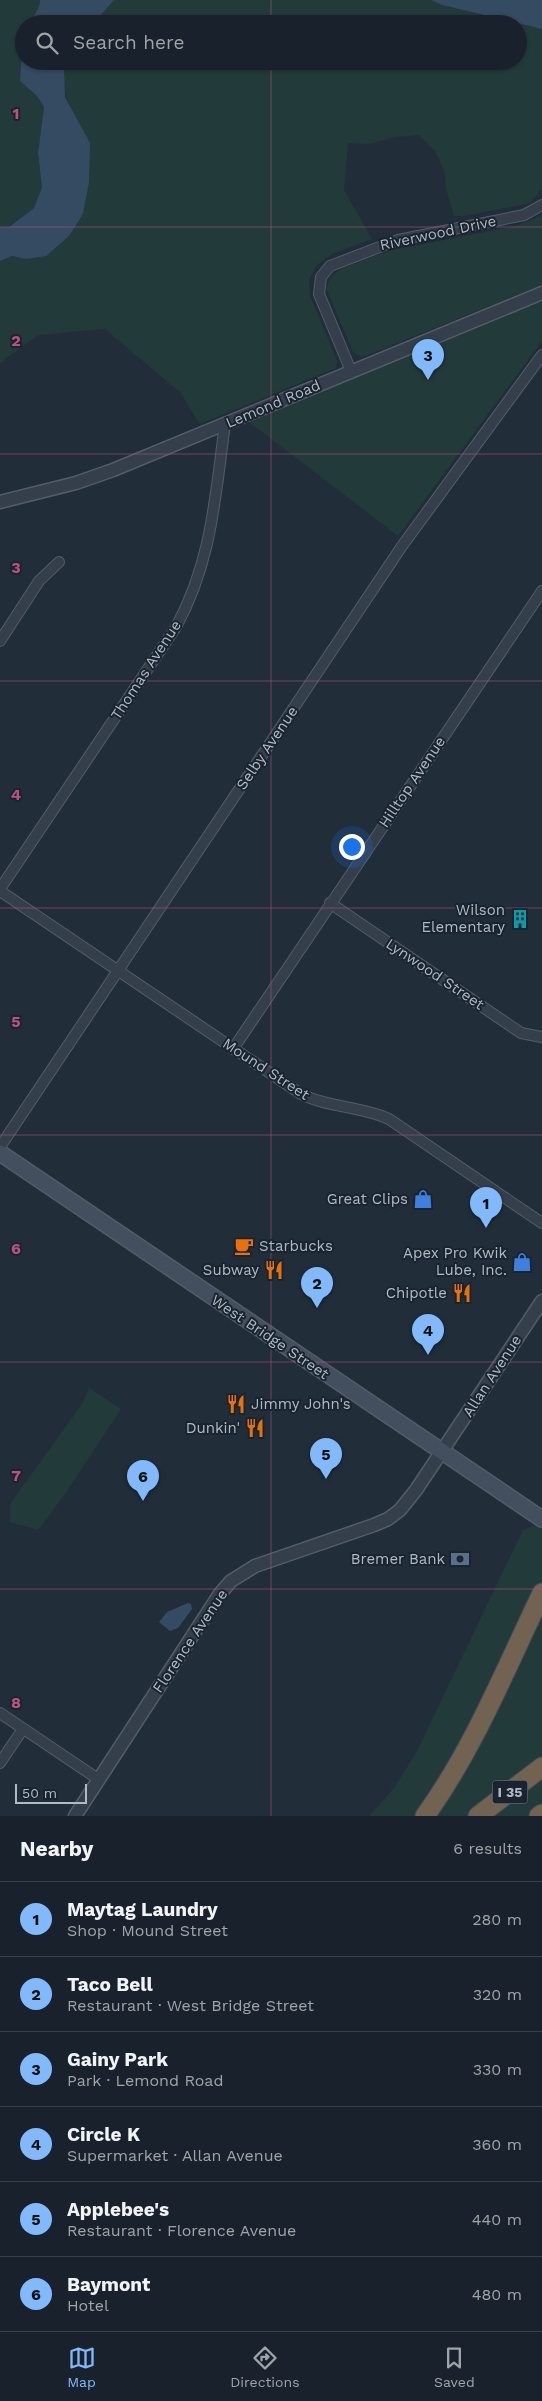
<!DOCTYPE html>
<html lang="en">
<head>
<meta charset="utf-8">
<style>
	body { margin:0; font-family:"Work Sans",sans-serif; background:#262f38; color:#f1f3f6 }
	.scale { position:absolute; left:15px; bottom:12px; width:72px; box-sizing:border-box; padding-left:5px; border:2px solid #b0bac7; border-top:0; font-size:14px; line-height:18px; white-space:nowrap; color:#b0bac7; -webkit-text-stroke:4px #1a242f; paint-order:stroke }
	.you { position:absolute; left:351px; top:846px; width:18px; height:18px; margin:-12px; border:4px solid #fff; border-radius:50%; background:#1a73e8; box-shadow:0 0 0 8px #1a73e833 }
	.badge { display:grid; place-items:center; width:32px; height:32px; border-radius:50%; background:#81b9fa; color:#111; font-size:16px; font-weight:700 }
	.pin { position:absolute; translate:-50% -41px; filter:drop-shadow(0 1px 2px #0008) }
	.pin::after { content:''; position:absolute; top:26px; width:18px; height:15px; background:inherit; clip-path:polygon(0 0,100% 0,50% 100%) }
	.list { margin:0; padding:0; list-style:none }
	h2 { display:flex; justify-content:space-between; align-items:center; height:65px; margin:0; padding:0 20px; font-size:21px }
	h2 small { font-size:16px; font-weight:400; color:#9fa4a9 }
	.list li { display:grid; grid-template-columns:32px 1fr auto; gap:15px; align-items:center; box-sizing:border-box; height:75px; padding:0 20px; border-top:1px solid #373f48 }
	.list b { display:block; font-size:19px; white-space:nowrap }
	.list p { margin:0; font-size:16px; white-space:nowrap; color:#9fa4a9 }
	.list em { font-size:16px; font-style:normal; color:#9fa4a9 }
	.icon { flex:none; width:28px; height:28px; fill:none; stroke:currentColor; stroke-width:2; stroke-linecap:round; stroke-linejoin:round }
	.map { position:relative; flex:none; width:542px; height:1816px; overflow:hidden }
	.search { position:absolute; background:#19222c; box-shadow:0 1px 4px #0004; left:15px; right:15px; top:15px; height:55px; display:flex; align-items:center; gap:12px; box-sizing:border-box; padding:0 18px; border-radius:28px; color:#9fa4a9; font-size:19px }
	.sheet { height:515px; background:#19222c }
	nav { display:flex; justify-content:space-around; align-items:center; box-sizing:border-box; height:70px; border-top:1px solid #373f48; background:#19222c; font-size:14px; color:#9fa4a9 }
	nav a { display:grid; justify-items:center; gap:2px }
	nav .on { color:#81b9fa }
	.map>svg:first-child { display:block }
	.green { fill:#233a3b }
	.water { fill:#344b62 }
	.lines { fill:none; stroke-linecap:round; stroke-linejoin:round }
	.minor-casing { stroke:#535d68; stroke-width:12 }
	.tertiary-casing { stroke:#535d68; stroke-width:15 }
	.secondary-casing { stroke:#535d68; stroke-width:18 }
	.motorway-casing { stroke:#404a55; stroke-width:21 }
	.minor { stroke:#353f4b; stroke-width:10 }
	.tertiary { stroke:#353f4b; stroke-width:12 }
	.secondary { stroke:#434f5e; stroke-width:15 }
	.motorway { stroke:#716252; stroke-width:19 }
	.grid { fill:none; stroke:#bc5181; stroke-width:1; stroke-opacity:0.55 }
	.labels { text-anchor:middle; dominant-baseline:central; stroke-width:4; stroke-linejoin:round; paint-order:stroke }
	.shield { fill:#1a242f; stroke:#838d99; stroke-width:1 }
	.shield-label { font-size:14px; font-weight:bold; fill:#b0bac7 }
	.street-label { font-size:15px; fill:#b0bac7; stroke:#1a242f }
	.poi-label { font-size:15px; fill:#b0bac7; stroke:#1a242f; text-anchor:end }
	.grid-label { font-size:16px; text-anchor:middle; font-weight:bold; fill:#bc5181; stroke:#1a242f; stroke-width:4; stroke-linejoin:round; paint-order:stroke }
</style>
</head>
<body>
<div class="map">
<svg width="542" height="1816" viewBox="0 0 542 1816">
	<rect width="100%" height="100%" fill="#212e3a"/>
	<path class="green" d="M0,0H40C40,9 33,15 31,24H24C24,43 21,61 20,81L37,96L44,107L38,153L42,187L34,208L8,227H0Z
		M114,0H431L442,5L542,29V189L530,203L465,216H454L446,189L444,170L435,151L419,135L394,137L369,144L348,143L344,190L372,239L332,254L317,265L309,280L310,296L337,360L336,368L202,423L198,422L181,393L105,329L38,335L0,363V261L12,256L26,259L72,112C65,96 60,78 67,61H518V24H93Z
		M542,215V285L362,357L353,352L326,288L331,277L341,268L392,250L516,226Z
		M542,301V341L398,536L247,420L485,321Z
		M89,1388L121,1409L65,1494L38,1530L10,1522V1504L82,1404Z
		M542,1523V1816H369L395,1787L417,1751L523,1530Z"/>
	<path class="water" d="M40,0H114L93,24H31C33,15 40,9 40,0Z
		M431,0H542V29L442,5Z
		M24,54V61H67L64,68L65,97L90,143L89,182L83,214L69,236L46,256L26,259L12,256L0,261V227H9L34,208L42,187L38,153L44,107L37,96L20,81L21,63Z
		M188,1603L191,1604L192,1609L178,1628L170,1631L159,1622L167,1612Z"/>
	<g class="lines">
		<g class="minor-casing">
			<path id="minor" d="M351,371L319,294L321,277L330,266L398,240L524,215L542,205
				M0,641L39,581L59,562
				M0,889L176,627C212,561 215,497 225,424
				M0,891L301,1094C329,1108 361,1106 389,1119L542,1223
				M330,903L521,1033L542,1037
				M233,1049L542,591
				M0,1147L402,546L542,355
				M0,1713L98,1779
				M0,1763L23,1729"/>
		</g>
		<g class="tertiary-casing">
			<path id="tertiary" d="M0,502L76,483L113,470L542,293
				M75,1816L219,1595L231,1581L255,1566L374,1525L388,1519L400,1510L416,1490L542,1301"/>
		</g>
		<g class="secondary-casing">
			<path id="secondary" d="M0,1153L542,1519"/>
		</g>
		<g class="motorway-casing">
			<path id="motorway" d="M425,1816C474,1748 506,1668 542,1593
				M478,1816L542,1767
				M539,1816L542,1814"/>
		</g>
		<use href="#minor" class="minor"/>
		<use href="#tertiary" class="tertiary"/>
		<use href="#secondary" class="secondary"/>
		<use href="#motorway" class="motorway"/>
	</g>
	<path class="grid" d="M271,0V24M271,61V1816M0,227H542M0,454H542M0,681H542M0,908H542M0,1135H542M0,1362H542M0,1589H542"/>
	<defs>
		<g id="building-bare" transform="scale(1.5)"><path d="M-4-6H4V6H1V3H-1V6H-4ZM-2.5-4.3h1.7v1.8h-1.7ZM.8-4.3h1.7v1.8H.8ZM-2.5-1h1.7V.8h-1.7ZM.8-1h1.7V.8H.8Z" fill="#0f9aa8" stroke="#1a242f" stroke-width="2.5" paint-order="stroke"/></g>
		<g id="shop-bare" transform="scale(1.5)"><path d="M-5-2.5h2.3a2.7 3.5 0 0 1 5.4 0H5L5.5 6h-11ZM-1.5-2.5h3a1.5 2.3 0 0 0-3 0Z" fill="#3f7fe0" stroke="#1a242f" stroke-width="2.5" paint-order="stroke"/></g>
		<g id="cafe-bare" transform="scale(1.5)"><path d="M-5.5-4.5H6V0H3Q3 3.5 0 3.5H-2.5Q-5.5 3.5-5.5 0ZM3-3.2v2h1.7v-2ZM-6 4.5H4V6H-6Z" fill="#e8710a" stroke="#1a242f" stroke-width="2.5" paint-order="stroke"/></g>
		<g id="restaurant-bare" transform="scale(1.5)"><path d="M-5-6h1v4h1v-4h1v4h1v-4h1v5L-1.5 .5V6h-2V.5L-5-1ZM5-6V6H3V1.5H1.5Q1.5-4 5-6Z" fill="#e8710a" stroke="#1a242f" stroke-width="2.5" paint-order="stroke"/></g>
		<g id="bank-bare" transform="scale(1.5)"><path d="M-6-4H6V4H-6ZM0-2.3a2.3 2.3 0 1 0 0 4.6a2.3 2.3 0 1 0 0-4.6Z" fill="#5c6f8a" stroke="#1a242f" stroke-width="2.5" paint-order="stroke"/></g>
	</defs>
	<g fill-rule="evenodd">
		<use href="#building-bare" x="520" y="919"/>
		<use href="#shop-bare" x="423" y="1199"/>
		<use href="#cafe-bare" x="244" y="1246"/>
		<use href="#shop-bare" x="522" y="1262"/>
		<use href="#restaurant-bare" x="274" y="1270"/>
		<use href="#restaurant-bare" x="462" y="1293"/>
		<use href="#restaurant-bare" x="236" y="1404"/>
		<use href="#restaurant-bare" x="255" y="1428"/>
		<use href="#bank-bare" x="460" y="1559"/>
	</g>
	<g class="labels">
		<rect class="shield" x="492.5" y="1780.5" width="35" height="23" rx="4"/>
		<g class="shield-label">
			<text x="510" y="1792">I 35</text>
		</g>
		<g class="street-label">
			<text transform="translate(438 233) rotate(-12)">Riverwood Drive</text>
			<text transform="translate(273 404) rotate(-23)">Lemond Road</text>
			<text transform="translate(146 670) rotate(-57)">Thomas Avenue</text>
			<text transform="translate(267 748) rotate(-56)">Selby Avenue</text>
			<text transform="translate(412 782) rotate(-56)">Hilltop Avenue</text>
			<text transform="translate(435 974) rotate(34)">Lynwood Street</text>
			<text transform="translate(266 1069) rotate(33)">Mound Street</text>
			<text transform="translate(270 1337) rotate(34)">West Bridge Street</text>
			<text transform="translate(492 1376) rotate(-57)">Allan Avenue</text>
			<text transform="translate(190 1641) rotate(-56)">Florence Avenue</text>
		</g>
		<g class="poi-label">
			<text x="505" y="910">Wilson<tspan x="505" dy="17">Elementary</tspan></text>
			<text x="408" y="1199">Great Clips</text>
			<text x="259" y="1246" text-anchor="start">Starbucks</text>
			<text x="507" y="1253">Apex Pro Kwik<tspan x="507" dy="17">Lube, Inc.</tspan></text>
			<text x="259" y="1270">Subway</text>
			<text x="447" y="1293">Chipotle</text>
			<text x="251" y="1404" text-anchor="start">Jimmy John's</text>
			<text x="240" y="1428">Dunkin'</text>
			<text x="445" y="1559">Bremer Bank</text>
		</g>
	</g>
	<g class="grid-label">
		<text x="16" y="119">1</text>
		<text x="16" y="346">2</text>
		<text x="16" y="573">3</text>
		<text x="16" y="800">4</text>
		<text x="16" y="1027">5</text>
		<text x="16" y="1254">6</text>
		<text x="16" y="1481">7</text>
		<text x="16" y="1708">8</text>
	</g>
</svg>
<div class="scale">50 m</div>
<div class="you"></div>
<div class="pin badge" style="left:486px;top:1228px">1</div>
<div class="pin badge" style="left:317px;top:1308px">2</div>
<div class="pin badge" style="left:428px;top:380px">3</div>
<div class="pin badge" style="left:428px;top:1355px">4</div>
<div class="pin badge" style="left:326px;top:1479px">5</div>
<div class="pin badge" style="left:143px;top:1501px">6</div>
<div class="search"><svg class="icon" aria-label="search" viewBox="0 0 24 24"><circle cx="10" cy="10" r="6"/><path d="M15 15l6 6"/></svg>Search here</div>
</div>
<section class="sheet">
<h2>Nearby<small>6 results</small></h2>
<ul class="list">
<li><span class="badge">1</span><div><b>Maytag Laundry</b><p>Shop · Mound Street</p></div><em>280 m</em></li>
<li><span class="badge">2</span><div><b>Taco Bell</b><p>Restaurant · West Bridge Street</p></div><em>320 m</em></li>
<li><span class="badge">3</span><div><b>Gainy Park</b><p>Park · Lemond Road</p></div><em>330 m</em></li>
<li><span class="badge">4</span><div><b>Circle K</b><p>Supermarket · Allan Avenue</p></div><em>360 m</em></li>
<li><span class="badge">5</span><div><b>Applebee's</b><p>Restaurant · Florence Avenue</p></div><em>440 m</em></li>
<li><span class="badge">6</span><div><b>Baymont</b><p>Hotel</p></div><em>480 m</em></li>
</ul>
</section>
<nav>
<a class="on"><svg class="icon" aria-label="map" viewBox="0 0 24 24"><path d="M3 6l6-2 6 2 6-2v14l-6 2-6-2-6 2zM9 4v14M15 6v14"/></svg>Map</a>
<a><svg class="icon" aria-label="directions" viewBox="0 0 24 24"><path d="M12 3l9 9-9 9-9-9zM9 14v-3h6M13 9l2 2-2 2"/></svg>Directions</a>
<a><svg class="icon" aria-label="saved" viewBox="0 0 24 24"><path d="M7 4h10v16l-5-4-5 4z"/></svg>Saved</a>
</nav>
</body>
</html>
